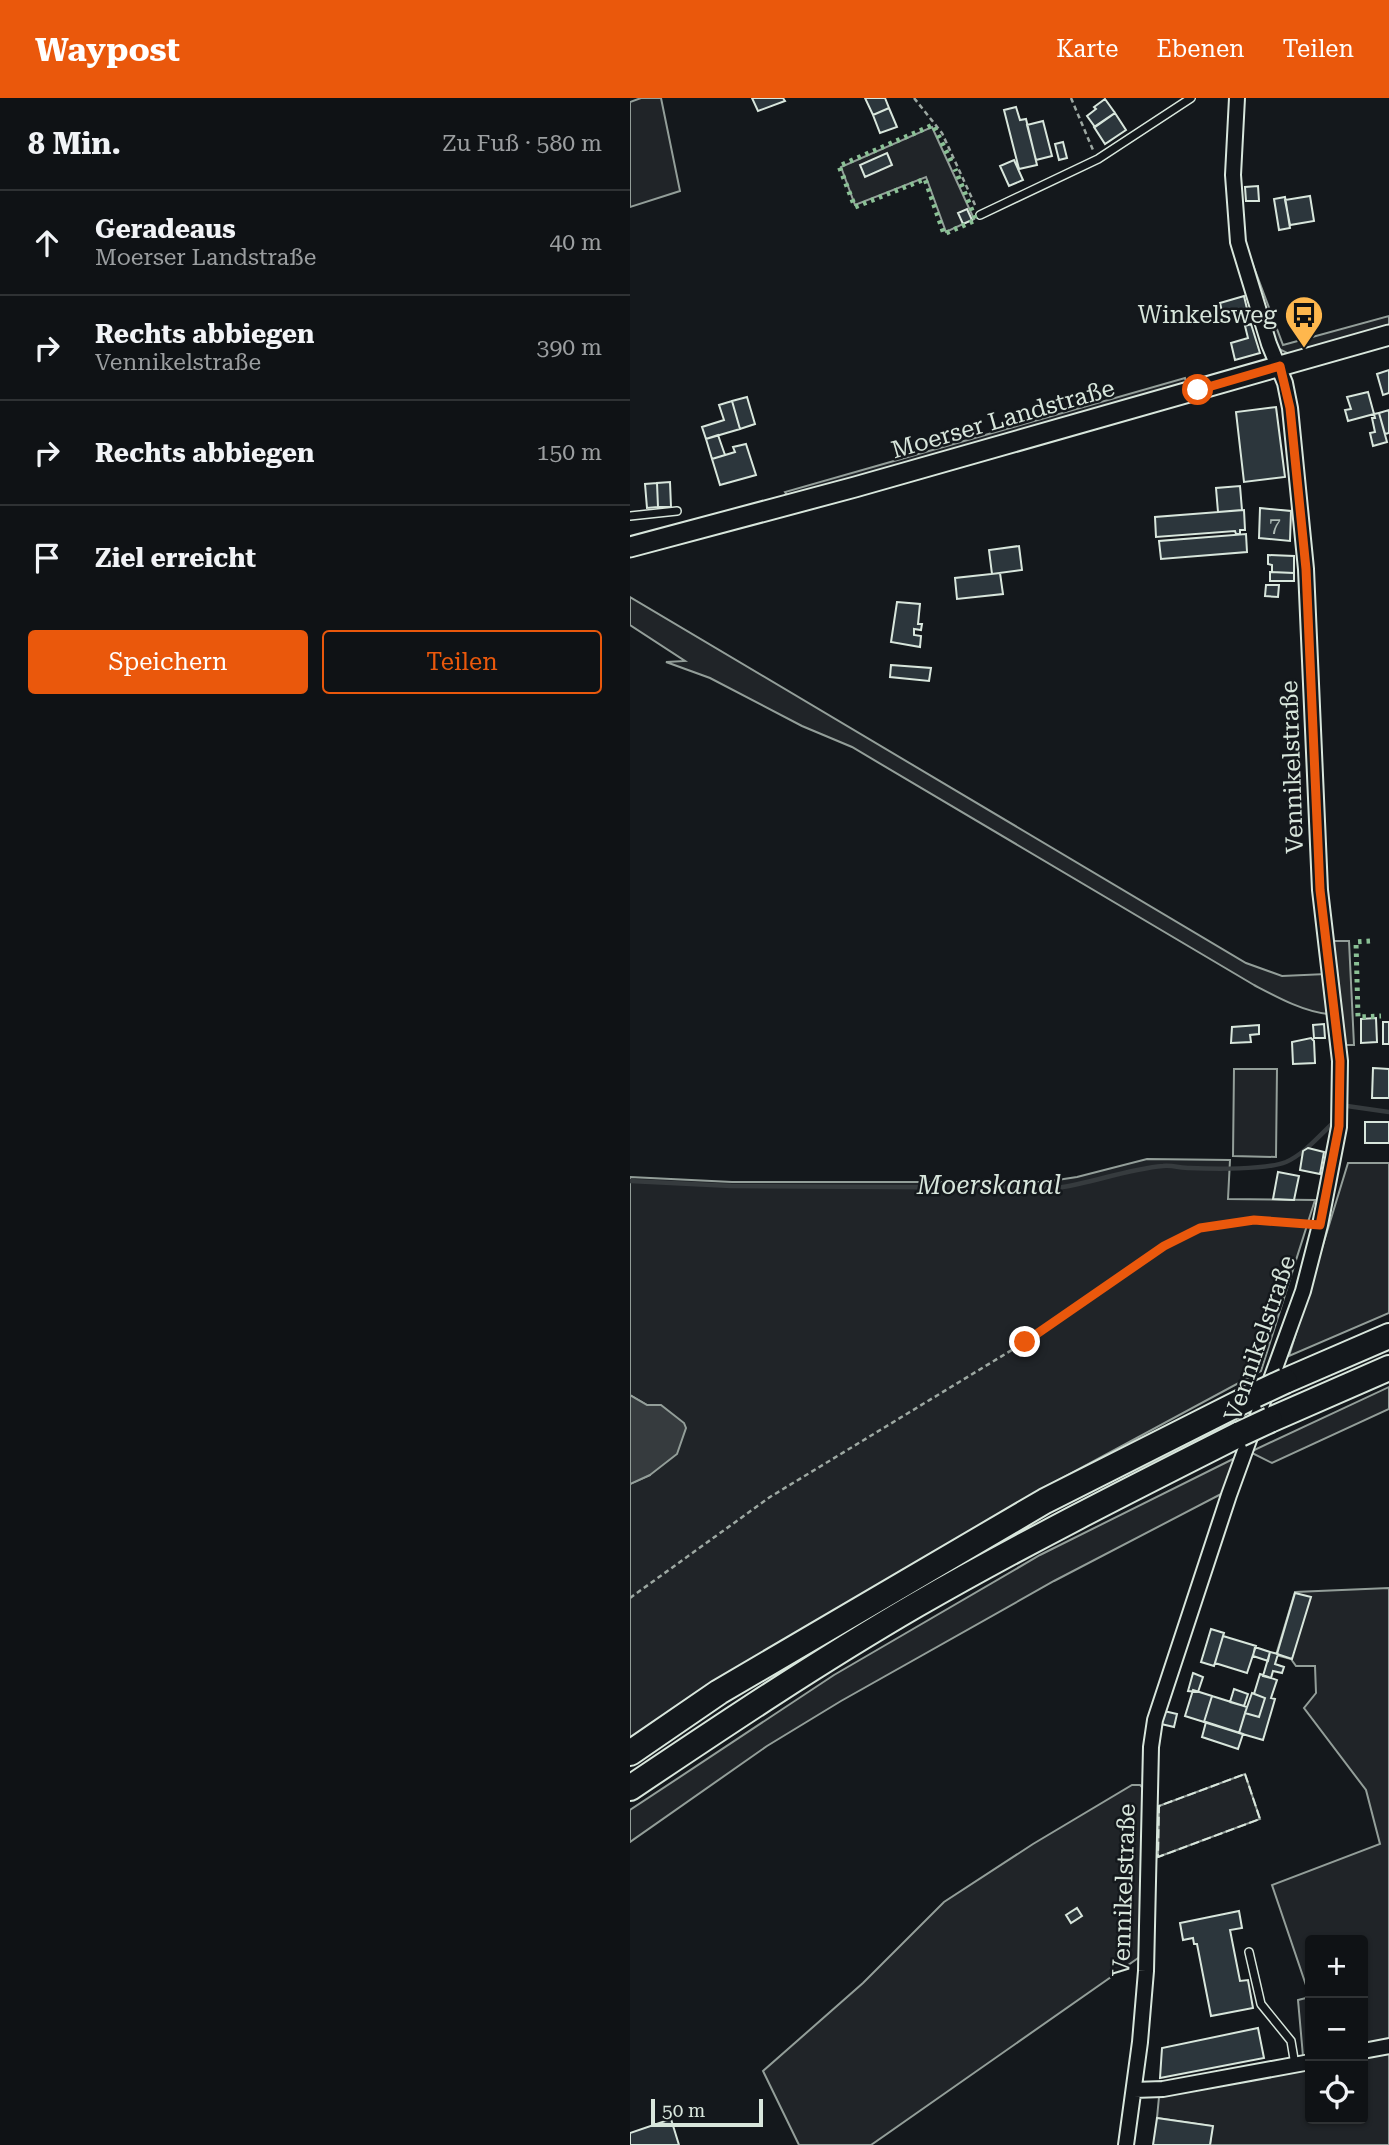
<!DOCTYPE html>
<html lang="de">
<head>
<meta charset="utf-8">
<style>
	body { margin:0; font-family:"Roboto Serif",serif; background:#181b1e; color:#f1f3f6 }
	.controls { position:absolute; right:21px; bottom:21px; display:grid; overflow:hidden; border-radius:7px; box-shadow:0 2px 5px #0004 }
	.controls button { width:63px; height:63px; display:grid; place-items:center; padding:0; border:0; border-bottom:2px solid #2f3234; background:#0f1215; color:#f1f3f6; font:35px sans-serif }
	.scale { position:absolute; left:21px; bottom:18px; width:112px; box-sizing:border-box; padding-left:7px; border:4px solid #d8e6dc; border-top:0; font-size:19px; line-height:24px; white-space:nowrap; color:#d8e6dc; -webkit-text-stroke:5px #14181c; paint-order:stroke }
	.stop { position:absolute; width:21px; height:21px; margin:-16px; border:5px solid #ea580c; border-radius:50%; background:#fff }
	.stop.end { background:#ea580c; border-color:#fff; box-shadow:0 2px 7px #0008 }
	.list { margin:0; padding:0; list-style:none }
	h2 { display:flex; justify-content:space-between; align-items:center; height:91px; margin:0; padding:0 28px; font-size:30px }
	h2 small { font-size:23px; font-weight:400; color:#9b9ea0 }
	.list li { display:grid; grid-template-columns:46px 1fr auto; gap:21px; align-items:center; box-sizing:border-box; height:105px; padding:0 28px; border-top:2px solid #2f3234 }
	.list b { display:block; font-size:26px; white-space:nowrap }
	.list p { margin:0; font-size:23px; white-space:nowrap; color:#9b9ea0 }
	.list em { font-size:23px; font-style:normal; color:#9b9ea0 }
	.actions { display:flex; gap:14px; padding:21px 28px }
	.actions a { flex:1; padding:16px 0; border:2px solid #ea580c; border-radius:7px; text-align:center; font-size:24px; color:#ea580c }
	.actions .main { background:#ea580c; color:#fff }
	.icon { flex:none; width:38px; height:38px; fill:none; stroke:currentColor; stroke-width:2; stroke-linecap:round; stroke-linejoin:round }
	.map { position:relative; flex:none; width:759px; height:2047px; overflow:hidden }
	header { display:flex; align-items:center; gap:42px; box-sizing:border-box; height:98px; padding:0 35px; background:#ea580c; color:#fff }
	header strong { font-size:33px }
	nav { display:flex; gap:38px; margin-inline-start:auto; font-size:24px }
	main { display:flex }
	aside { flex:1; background:#0f1215 }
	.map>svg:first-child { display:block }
	.green { fill:#202428; stroke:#939e99; stroke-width:2 }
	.parking { fill:#24282b; stroke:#939e99; stroke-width:2 }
	.water { fill:#363b3e; stroke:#939e99; stroke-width:2 }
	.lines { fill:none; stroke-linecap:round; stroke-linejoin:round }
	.stream { stroke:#363b3e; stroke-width:4.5 }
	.building { fill:#2c363c; stroke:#d8e6dc; stroke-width:2 }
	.service-casing { stroke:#d8e6dc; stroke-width:10 }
	.minor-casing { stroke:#d8e6dc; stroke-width:18 }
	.secondary-casing { stroke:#d8e6dc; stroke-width:23 }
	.motorway-casing { stroke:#d8e6dc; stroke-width:28 }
	.path { stroke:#9da8a2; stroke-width:2.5; stroke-dasharray:5 3.5; stroke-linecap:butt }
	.service { stroke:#14181c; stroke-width:7 }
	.minor { stroke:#14181c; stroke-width:14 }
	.secondary { stroke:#14181c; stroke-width:19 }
	.motorway { stroke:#14181c; stroke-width:24 }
	.motorway-bridge-casing { stroke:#d8e6dc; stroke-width:28; stroke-linecap:butt }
	.motorway-bridge { stroke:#14181c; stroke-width:24 }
	.hedge { stroke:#8ac095; stroke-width:5; stroke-dasharray:3.5 5; stroke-linecap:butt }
	.fence { stroke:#d8e6dc; stroke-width:2; stroke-dasharray:9 3.5; stroke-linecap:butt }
	.route { stroke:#ea580c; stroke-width:9 }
	.labels { text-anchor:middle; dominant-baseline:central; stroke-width:5; stroke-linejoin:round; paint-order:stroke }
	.number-label { font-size:21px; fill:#adbab4 }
	.poi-label { font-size:24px; fill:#d8e6dc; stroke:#14181c; text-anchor:end }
	.street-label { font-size:24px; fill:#d8e6dc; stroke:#14181c }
	.water-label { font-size:26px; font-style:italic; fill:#d8e6dc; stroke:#14181c }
</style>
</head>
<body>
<header>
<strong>Waypost</strong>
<nav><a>Karte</a><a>Ebenen</a><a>Teilen</a></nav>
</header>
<main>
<aside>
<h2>8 Min.<small>Zu Fuß · 580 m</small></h2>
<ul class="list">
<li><svg class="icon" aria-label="ahead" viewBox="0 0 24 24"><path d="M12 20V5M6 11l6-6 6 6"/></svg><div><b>Geradeaus</b><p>Moerser Landstraße</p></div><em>40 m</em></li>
<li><svg class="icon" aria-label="right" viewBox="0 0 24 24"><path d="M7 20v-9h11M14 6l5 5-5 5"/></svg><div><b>Rechts abbiegen</b><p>Vennikelstraße</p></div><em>390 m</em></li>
<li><svg class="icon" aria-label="right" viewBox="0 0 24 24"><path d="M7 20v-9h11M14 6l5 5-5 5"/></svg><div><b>Rechts abbiegen</b></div><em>150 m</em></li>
<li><svg class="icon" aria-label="arrive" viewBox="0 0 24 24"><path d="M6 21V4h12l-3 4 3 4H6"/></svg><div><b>Ziel erreicht</b></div></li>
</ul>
<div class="actions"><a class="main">Speichern</a><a>Teilen</a></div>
</aside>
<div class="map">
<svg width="759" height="2047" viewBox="0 0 759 2047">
	<rect width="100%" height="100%" fill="#14181c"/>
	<path class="green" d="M11,0H31L50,93L0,109V4Z
		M302,29L344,121L316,134L296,79L225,107L211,69Z
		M617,151L653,247L759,218V230L663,258L647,250L642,239L641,224L613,152Z
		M555,280L557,288L159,400L155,394Z
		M0,499L616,865L652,878L696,876L698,916C672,913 647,899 624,887L222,649L172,628L80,580L36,564L55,563L0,527Z
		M604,971H647L646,1059L603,1058Z
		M517,1061L600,1062L598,1101L685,1102L631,1273L408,1393L78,1587L0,1642V1386L20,1377L17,1307L0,1297V1079L102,1084H414L447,1079Z
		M718,1065H759V1215L659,1258Z
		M759,1289V1311L642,1365L620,1354Z
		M607,1359L595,1394L424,1483L211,1603L137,1648L0,1744V1712L204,1577L410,1457Z
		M759,1490V1941L733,1946V1842H680V1956L673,1958L668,1902L680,1899L642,1787L750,1746L736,1692L674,1610L686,1595L685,1568H666L661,1561L646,1557L665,1494Z
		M615,1676L630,1721L528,1759L529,1708Z
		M502,1687H510L516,1693L511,1858L241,2047H169L133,1973L233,1885L314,1804L403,1746Z
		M759,1954V2047H580L582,2028L527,2020L529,1999L680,1970V2021H733V1960Z"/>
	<path class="parking" d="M702,843H719L724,947H714Z"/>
	<path class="water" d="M0,1297L17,1307H31L54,1325L56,1330L47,1356L20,1377L0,1386Z"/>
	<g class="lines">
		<path class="stream" d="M717,1008L759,1014
			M0,1083L101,1088L427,1090C463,1085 497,1071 533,1068C542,1067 551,1070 560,1070C583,1071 636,1072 656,1064C674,1056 688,1039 702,1026"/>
	</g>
	<path class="building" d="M122,0H153L155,3L128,13Z
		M235,0H255L259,10L243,17Z
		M475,1L485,15L465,29L457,18L466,11L464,9Z
		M386,9L390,22L396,21L407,67L389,71L374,12Z
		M259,10L267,29L250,35L243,17Z
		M485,15L496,32L475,46L464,29Z
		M413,23L422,58L406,62L397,27Z
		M433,44L437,60L429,62L425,46Z
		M257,55L262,67L235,79L230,67Z
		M384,62L393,82L379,88L370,68Z
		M628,88L629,103H616L615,89Z
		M680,98L684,123L660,127L655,102Z
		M655,99L660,130L649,132L644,101Z
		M337,111L342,122L333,126L328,115Z
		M614,198L618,215L594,222L590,205Z
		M621,226L630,255L605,262L601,245L618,240L615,228Z
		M759,272V295L753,297L747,276Z
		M738,294L744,316L718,323L715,312L721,311L717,299Z
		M117,299L125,326L110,331L102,303Z
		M102,303L110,331L76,341L72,329L94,322L89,307Z
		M646,309L655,379L614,384L606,314Z
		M759,312V335L755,336L749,315Z
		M749,315L757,344L743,348L740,335L745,334L742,320H745L744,316Z
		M88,337L95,357L82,361L76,341Z
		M116,346L126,377L90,387L82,361L105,354L103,349Z
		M40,384L41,409H28L27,385Z
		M27,385L28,409L17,410L15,386Z
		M610,388L612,412L588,414L586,390Z
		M630,410L661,413L660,443L629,440Z
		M614,412L615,432H610V436H606L605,433L526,439L525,419Z
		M616,436L617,454L531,461L529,443Z
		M389,448L392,472L362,476L359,452Z
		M638,457L664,458V475L642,474V467L638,466Z
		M640,474L664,475V483H640Z
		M370,475L373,496L327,501L325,480Z
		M636,487H649L648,499L635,498Z
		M267,504L290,506L288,526H292L291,532L284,531V537L291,538L290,549L261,544Z
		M261,567L301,570L299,583L260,579Z
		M746,920L747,944L731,945V921Z
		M753,924H759V946H753Z
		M694,926L695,940H684L683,927Z
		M629,927V936L620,937L621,944L601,945L602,929Z
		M681,940L684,943L685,965L663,966L662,944Z
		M743,970L759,971V1000H742Z
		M735,1024H759V1045H735Z
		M678,1050L694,1054L690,1076L670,1072L673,1053Z
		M648,1074L669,1078L664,1102L643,1101Z
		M665,1495L681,1499L662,1561L647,1556Z
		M581,1531L594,1535L584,1568L571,1564Z
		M593,1538L626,1548L617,1575L585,1565Z
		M625,1549L640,1554L638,1563L623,1558Z
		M640,1554L648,1556L645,1566L654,1569L652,1575L643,1573L641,1580L633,1578Z
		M563,1575L573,1579L568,1594L558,1593Z
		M630,1576L647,1582L641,1600L645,1601L633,1642L609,1635L615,1615L629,1619L635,1600L624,1596Z
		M604,1591L618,1596L614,1608L600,1604Z
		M563,1592L582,1598L574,1624L555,1618Z
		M622,1595L635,1600L629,1619L615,1615Z
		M582,1598L617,1609L609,1635L574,1624Z
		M534,1613L547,1616L544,1629L531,1626Z
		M576,1624L613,1636L608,1651L572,1639Z
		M447,1810L452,1818L441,1825L436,1817Z
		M609,1813L612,1830L600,1832L610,1883L618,1882L623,1910L581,1918L567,1846H564L563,1840L553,1842L550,1825Z
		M628,1930L634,1960L530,1980L532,1950Z
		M527,2020L583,2028L580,2047H523Z
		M41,2021L49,2047H0V2035Z"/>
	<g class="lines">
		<g class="service-casing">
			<path id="service" d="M350,117L468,61L561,0
				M0,418L47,413
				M619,1854L631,1906L661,1943L665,1967"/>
		</g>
		<g class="minor-casing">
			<path id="minor" d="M733,1953L759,1948
				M504,1992L533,1991L680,1964
				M496,2047L510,1944L516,1873L521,1649L525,1622L599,1397L673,1193L690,1127L709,1029L710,963L690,792L676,471L660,310L655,285L639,246L608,144L603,77L607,0"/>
		</g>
		<g class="secondary-casing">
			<path id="secondary" d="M0,449L225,389L759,237"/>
		</g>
		<g class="motorway-casing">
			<path id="motorway" d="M655,1283L759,1238
				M640,1322L759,1270
				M0,1655L89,1594L415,1403L625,1297
				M0,1690C94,1627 188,1564 286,1507C392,1446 501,1391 610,1336"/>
		</g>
		<path class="path" d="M284,0L312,35L346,109
			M441,0L463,52
			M0,1500L140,1399L395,1244L534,1148L570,1131L596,1125L624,1122L677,1126"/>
		<use href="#service" class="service"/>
		<use href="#minor" class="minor"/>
		<use href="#secondary" class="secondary"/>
		<use href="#motorway" class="motorway"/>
		<g class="motorway-bridge-casing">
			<path id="motorway-bridge" d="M625,1297L655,1283
				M610,1336L640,1322"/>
		</g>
		<use href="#motorway-bridge" class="motorway-bridge"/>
		<path class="hedge" d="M321,63L303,27L209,68L225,109L295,81L314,136L346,122L325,71
			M740,843L726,844L728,919L751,918"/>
		<path class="fence" d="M615,1676L630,1721L528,1759L529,1708Z"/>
	</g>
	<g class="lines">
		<path class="route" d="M395,1244L534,1148L570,1130L624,1122L690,1127L709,1028L710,963L690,792L676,471L660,310L650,268L568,292"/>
	</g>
	<defs>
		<g id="bus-pin" transform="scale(2.0125)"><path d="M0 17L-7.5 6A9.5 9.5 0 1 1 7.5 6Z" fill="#ffb74d" stroke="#14181c"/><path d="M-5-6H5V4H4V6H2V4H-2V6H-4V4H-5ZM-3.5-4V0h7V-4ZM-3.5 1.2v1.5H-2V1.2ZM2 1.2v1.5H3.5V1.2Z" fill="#111"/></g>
	</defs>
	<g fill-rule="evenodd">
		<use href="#bus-pin" x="674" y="217"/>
	</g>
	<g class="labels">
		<g class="number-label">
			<text x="645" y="427">7</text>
		</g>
		<g class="poi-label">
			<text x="647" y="217">Winkelsweg</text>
		</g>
		<g class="street-label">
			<text transform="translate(373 321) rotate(-16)">Moerser Landstraße</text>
			<text transform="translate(662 669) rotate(-92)">Vennikelstraße</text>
			<text transform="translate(630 1240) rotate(-71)">Vennikelstraße</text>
			<text transform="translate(494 1792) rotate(-88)">Vennikelstraße</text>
		</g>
		<g class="water-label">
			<text x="359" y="1087">Moerskanal</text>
		</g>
	</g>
</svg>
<div class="controls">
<button>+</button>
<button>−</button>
<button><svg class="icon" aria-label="locate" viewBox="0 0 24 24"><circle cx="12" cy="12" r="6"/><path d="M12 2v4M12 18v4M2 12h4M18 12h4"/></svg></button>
</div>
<div class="scale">50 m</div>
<div class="stop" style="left:568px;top:292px"></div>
<div class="stop end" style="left:395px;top:1244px"></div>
</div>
</main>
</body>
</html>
